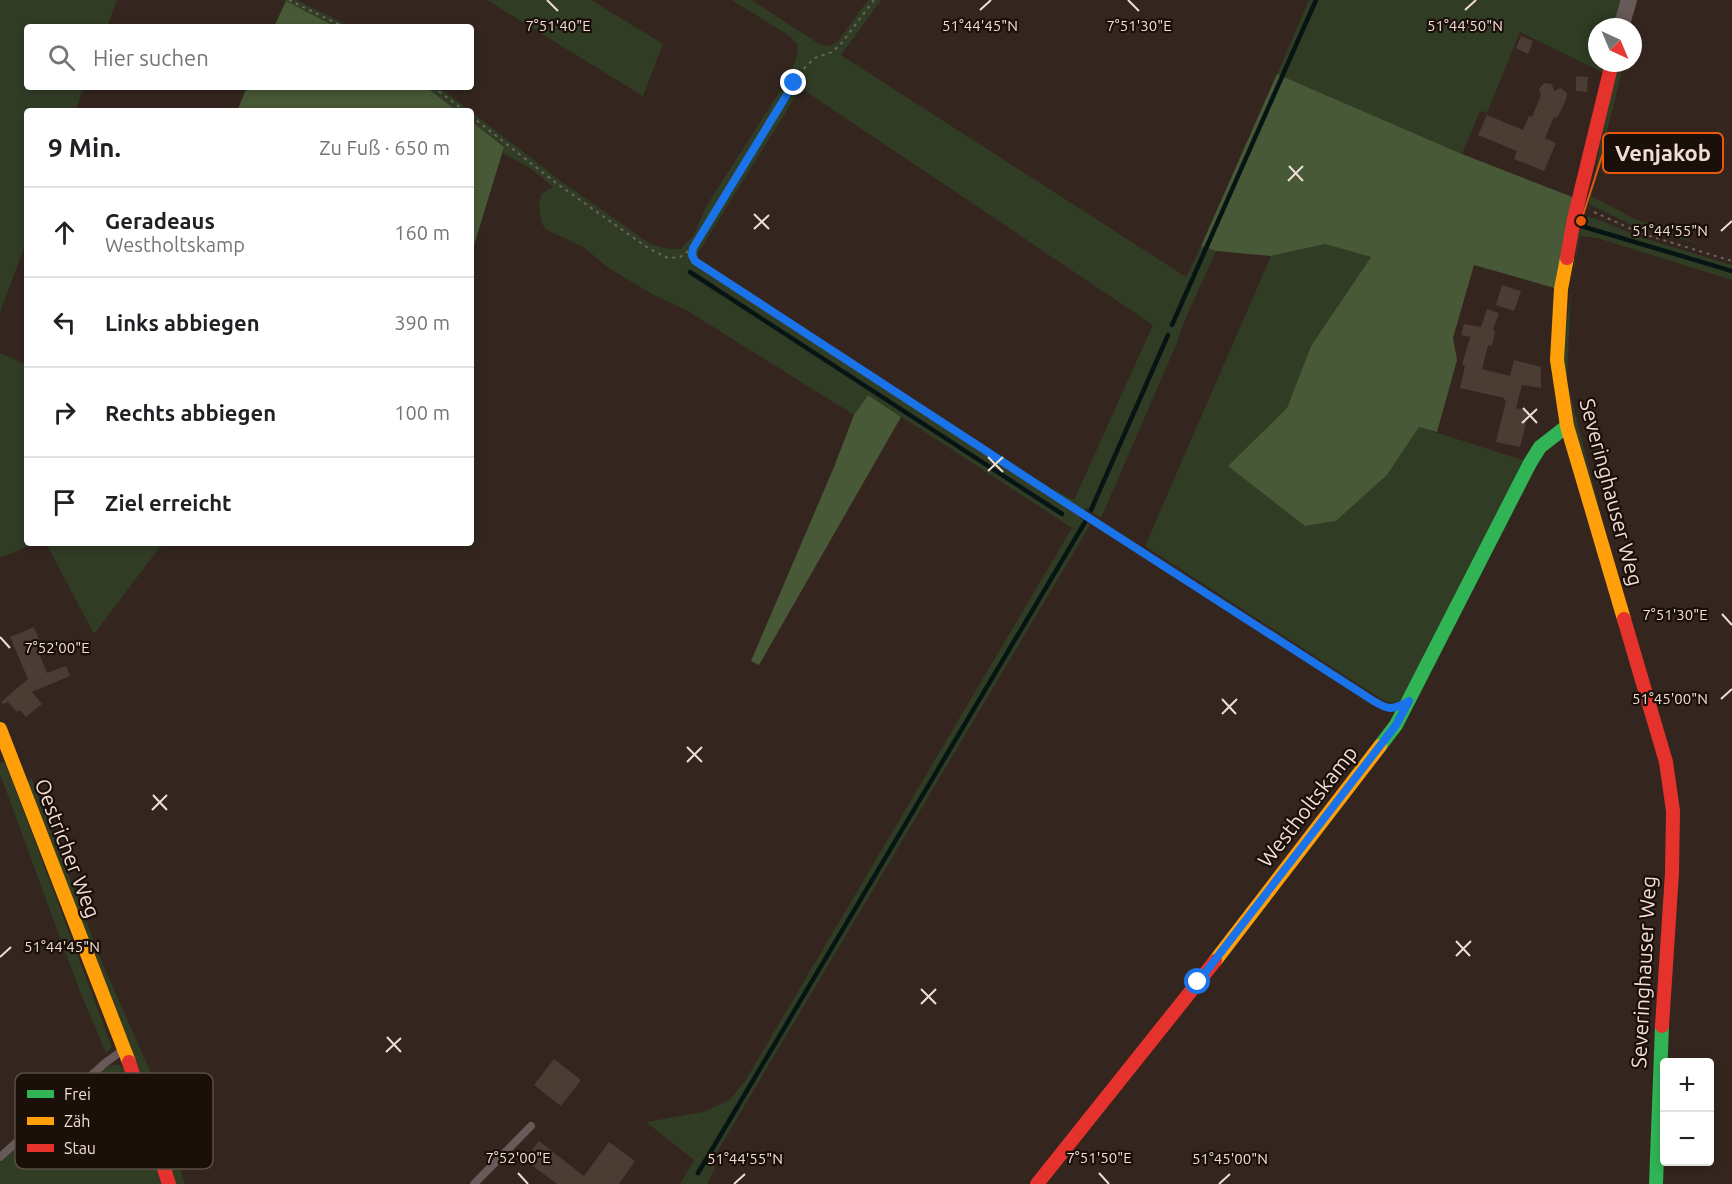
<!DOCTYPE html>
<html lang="de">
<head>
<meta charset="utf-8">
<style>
	body { margin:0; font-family:Ubuntu,sans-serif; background:#f2f2f2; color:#202124 }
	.controls { position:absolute; right:18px; bottom:18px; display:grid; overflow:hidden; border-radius:6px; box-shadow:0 3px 9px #0003 }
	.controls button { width:54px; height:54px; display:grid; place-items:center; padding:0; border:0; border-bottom:2px solid #e0e0e0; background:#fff; color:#202124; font:30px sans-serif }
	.compass { position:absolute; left:1588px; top:18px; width:54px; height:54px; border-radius:50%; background:#fff; box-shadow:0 3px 9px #0003; rotate:136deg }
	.stop { position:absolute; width:18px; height:18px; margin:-14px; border:4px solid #1a73e8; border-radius:50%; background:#fff }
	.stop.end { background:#1a73e8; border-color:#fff; box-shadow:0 2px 6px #0008 }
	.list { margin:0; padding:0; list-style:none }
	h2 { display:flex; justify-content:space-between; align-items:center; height:78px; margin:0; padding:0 24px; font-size:26px }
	h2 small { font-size:20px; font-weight:400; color:#757577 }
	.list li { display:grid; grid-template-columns:39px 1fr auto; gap:18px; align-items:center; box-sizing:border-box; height:90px; padding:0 24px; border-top:2px solid #e0e0e0 }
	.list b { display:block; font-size:22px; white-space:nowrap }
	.list p { margin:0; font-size:20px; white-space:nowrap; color:#757577 }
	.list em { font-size:20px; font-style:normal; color:#757577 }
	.icon { flex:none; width:33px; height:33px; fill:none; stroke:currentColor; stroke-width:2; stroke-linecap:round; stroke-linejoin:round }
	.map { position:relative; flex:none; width:1732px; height:1184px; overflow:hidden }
	.search { position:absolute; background:#fff; box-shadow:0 3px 9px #0003; left:24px; top:24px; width:450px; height:66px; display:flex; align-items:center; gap:15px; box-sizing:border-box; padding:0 21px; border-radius:6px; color:#757577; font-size:22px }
	.panel { position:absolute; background:#fff; box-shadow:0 3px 9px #0003; left:24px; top:108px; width:450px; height:438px; border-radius:6px }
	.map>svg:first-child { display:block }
	.green { fill:#313c25; fill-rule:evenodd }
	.forest { fill:#485937 }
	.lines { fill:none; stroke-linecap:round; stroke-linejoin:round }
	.stream { stroke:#061514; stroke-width:4.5 }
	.building { fill:#4b3c34 }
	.path { stroke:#6e6260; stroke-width:2; stroke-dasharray:3 4.5; stroke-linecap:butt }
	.lane { stroke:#685a58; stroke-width:8 }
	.street { stroke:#685a58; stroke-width:16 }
	.fast { stroke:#30b455; stroke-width:14 }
	.slow { stroke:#ff9f0a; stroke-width:14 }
	.jam { stroke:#e5322d; stroke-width:14 }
	.route { stroke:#1a73e8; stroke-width:8 }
	.ticks { fill:none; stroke:#f0ddd6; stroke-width:2 }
	.labels { text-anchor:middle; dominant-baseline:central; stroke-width:4.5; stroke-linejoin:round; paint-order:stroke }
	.street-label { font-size:21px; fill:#f0ddd6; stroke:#1b0f0a }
	.key { fill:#1b0f0a; stroke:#5b4d47; stroke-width:1.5 }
	.key-label { font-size:16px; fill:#f0ddd6 }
	.ticks-label { font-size:15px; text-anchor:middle; fill:#f0ddd6; stroke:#1b0f0a; stroke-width:4.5; stroke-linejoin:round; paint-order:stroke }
	.leader { fill:none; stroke:#e8590c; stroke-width:2 }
	.callout-dot { fill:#e8590c; stroke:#1b0f0a; stroke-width:2 }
	.callout { fill:#1b0f0a; stroke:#e8590c; stroke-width:2 }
	.callout-label { font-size:22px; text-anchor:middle; font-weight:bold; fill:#f0ddd6 }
</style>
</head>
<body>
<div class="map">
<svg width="1732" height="1184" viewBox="0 0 1732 1184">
	<rect width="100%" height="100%" fill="#34261f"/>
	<path class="green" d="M0,0H117L107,27H27V87H84L75,111H27V240L0,312Z
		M283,0H296L352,27H336Z
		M487,0H591L663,44L643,96Z
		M732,0H751L821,45L830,46L838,41L868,0H881L841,55L1186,277L1201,246L1216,251L1184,322L1176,345L1101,518L1086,508L1079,517L1090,525L711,1162L715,1168L707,1184H680L694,1160L646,1122L704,1112L729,1100L745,1081L1072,528L868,395L854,415L686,310L654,295L607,267L585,248L545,229L541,221L539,205L541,194L553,187L530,168L503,153L504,147L471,121V111H457L426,87H439L562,182L652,245L669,249H681L693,236L707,205L789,77L796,59L798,45L788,35ZM801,88L1153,325L1074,500L1047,486L889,386L698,259V253Z
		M1309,0H1626L1618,27H1597V63H1609L1606,74L1520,32L1487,113L1480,111L1462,154L1277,74Z
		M1616,63H1624L1591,196L1633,218L1703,245L1632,225L1589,204Z
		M1586,216L1602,221L1643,238L1732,265V280L1597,238L1580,236L1571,289L1567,381L1678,820L1578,444L1561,363L1581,217Z
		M1325,244L1371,257L1311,346L1287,408L1229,465L1305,526L1336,521L1387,475L1419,427L1526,461L1405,699L1393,703L1383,700L1145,546L1271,256Z
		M0,353L27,365V543H36L0,558Z
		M46,543H163L94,634Z
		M5,762L112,1047L106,1053L79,989L0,774V763Z
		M31,778L103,965L155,1082L185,1184H174L26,783Z
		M110,1065H118L124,1068L164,1184H0V1162L92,1079Z"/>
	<path class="forest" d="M286,1L336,27H274Z
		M1277,74L1462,154L1575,198L1558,289L1474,265L1453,338L1457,360L1437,432L1419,427L1387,475L1336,521L1305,526L1228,466L1287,408L1311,346L1371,257L1325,244L1271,256L1216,251L1201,246Z
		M247,87H426L457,111H237Z
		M471,121L504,147L471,255Z
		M868,395L901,417L759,665L751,661L834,467L854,415Z"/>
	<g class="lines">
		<path class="stream" d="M1581,226L1732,271
			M690,272L1062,514
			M1172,325L1316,0
			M1091,510L1168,335
			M698,1173L1085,522"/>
	</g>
	<path class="building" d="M1521,36L1533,41L1528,54L1516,48Z
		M1576,76L1588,77L1587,92L1576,91Z
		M1544,83L1552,84L1554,91L1561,88L1567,93L1566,100L1557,118L1554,117L1545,138L1556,143L1544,171L1514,159L1517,151L1478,135L1487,115L1523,130L1529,116L1532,117L1541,95L1539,89Z
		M1502,285L1521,291L1514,311L1496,305Z
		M1487,309L1499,313L1493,330L1495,331L1492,346L1488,345L1482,369L1510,376L1514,360L1541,367V388L1522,385L1516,408L1529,411L1520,447L1496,442L1506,401L1504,400V398L1460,388L1465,366L1462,365L1470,337L1461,335L1464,324L1481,327Z
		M34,627L39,639L34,641L47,673L66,666L70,676L32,692L42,704L26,717L20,710L17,712L8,702L3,704L1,702L28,679L10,637Z
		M554,1059L581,1080L561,1106L534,1085Z
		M539,1141L584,1176L609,1142L635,1161L619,1184H557L525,1160Z"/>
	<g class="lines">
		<path class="path" d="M289,0L344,27
			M874,0L841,44L832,52L815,58L806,66L794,83L693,248L692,255L695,261L1055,497L1384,707
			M433,87L465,111
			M471,116L556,183L648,248L668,258L680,257L693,248
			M1594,212L1640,233L1732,261"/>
		<path class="lane" d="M0,1157L105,1063L123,1050
			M474,1184L531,1126"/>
		<path class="street" d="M1621,27L1629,0"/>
		<path class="fast" d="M1380,746L1396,725L1530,463L1540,447L1567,426
			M1656,1184L1662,1026"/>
		<path class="slow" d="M1567,258L1561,289L1557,360L1567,426L1624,619
			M0,729L129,1062
			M1215,961L1380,746"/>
		<path class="jam" d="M1567,258L1574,219L1612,63
			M1624,619L1666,762L1673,811L1672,873L1662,1026
			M129,1062L169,1184
			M1037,1184L1215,961"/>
	</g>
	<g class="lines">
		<path class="route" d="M794,83L693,248L692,255L695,261L1055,496L1372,700C1388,710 1392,711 1409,701L1396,725L1198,982"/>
	</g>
	<path class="ticks" d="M547,0L558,11M1128,0L1139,11M980,10L991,0M1465,10L1476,0M1289,166L1303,181M1288,181L1303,166M754,214L769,229M754,229L769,215M1721,231L1732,221M1523,408L1537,423M1522,423L1537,409M988,457L1003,472M988,471L1003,457M1722,614L1732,625M0,637L10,648M1222,699L1236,714M1721,699L1732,689M1222,714L1237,699M687,747L702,762M687,762L702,747M153,795L167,810M152,810L167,795M1456,941L1470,956M1456,956L1471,941M0,957L11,947M921,989L936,1004M921,1004L936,989M387,1037L401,1052M386,1052L401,1038M518,1173L528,1184M1099,1173L1109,1184M734,1184L745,1174M1219,1184L1230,1174"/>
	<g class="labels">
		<g class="street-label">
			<text transform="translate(1612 492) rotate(75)">Severinghauser Weg</text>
			<text transform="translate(1307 806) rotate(-52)">Westholtskamp</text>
			<text transform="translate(68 848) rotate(69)">Oestricher Weg</text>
			<text transform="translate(1643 972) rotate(-87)">Severinghauser Weg</text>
		</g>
	</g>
	<rect x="15" y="1073" width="198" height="96" rx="9" class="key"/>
	<rect x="27" y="1090" width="27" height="8" fill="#30b455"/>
	<rect x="27" y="1117" width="27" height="8" fill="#ff9f0a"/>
	<rect x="27" y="1144" width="27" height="8" fill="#e5322d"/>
	<g class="key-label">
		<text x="64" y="1100">Frei</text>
		<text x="64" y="1127">Zäh</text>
		<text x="64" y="1154">Stau</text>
	</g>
	<g class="ticks-label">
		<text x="980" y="31">51°44'45"N</text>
		<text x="1465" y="31">51°44'50"N</text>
		<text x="558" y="31">7°51'40"E</text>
		<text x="1139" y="31">7°51'30"E</text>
		<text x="1670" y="236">51°44'55"N</text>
		<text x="1675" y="620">7°51'30"E</text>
		<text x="57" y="653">7°52'00"E</text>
		<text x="1670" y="704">51°45'00"N</text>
		<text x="62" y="952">51°44'45"N</text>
		<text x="518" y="1163">7°52'00"E</text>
		<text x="1099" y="1163">7°51'50"E</text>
		<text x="745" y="1164">51°44'55"N</text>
		<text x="1230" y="1164">51°45'00"N</text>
	</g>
	<path class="leader" d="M1581 221L1603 153"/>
	<circle class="callout-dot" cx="1581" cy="221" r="6"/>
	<rect class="callout" x="1603" y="133" width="120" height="40" rx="6"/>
	<g class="callout-label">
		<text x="1663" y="161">Venjakob</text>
	</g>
</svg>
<div class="controls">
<button>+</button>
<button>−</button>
</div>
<svg class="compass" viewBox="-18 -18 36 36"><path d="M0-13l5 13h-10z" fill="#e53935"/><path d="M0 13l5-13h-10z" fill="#757577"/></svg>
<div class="stop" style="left:1198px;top:982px"></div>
<div class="stop end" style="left:794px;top:83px"></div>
<div class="search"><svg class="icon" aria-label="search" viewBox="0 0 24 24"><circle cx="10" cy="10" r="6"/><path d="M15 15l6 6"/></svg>Hier suchen</div>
<section class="panel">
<h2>9 Min.<small>Zu Fuß · 650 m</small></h2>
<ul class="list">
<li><svg class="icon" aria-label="ahead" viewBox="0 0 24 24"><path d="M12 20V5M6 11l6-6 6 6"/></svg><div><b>Geradeaus</b><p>Westholtskamp</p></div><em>160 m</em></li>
<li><svg class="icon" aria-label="left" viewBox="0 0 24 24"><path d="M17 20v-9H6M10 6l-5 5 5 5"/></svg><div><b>Links abbiegen</b></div><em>390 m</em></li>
<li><svg class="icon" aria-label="right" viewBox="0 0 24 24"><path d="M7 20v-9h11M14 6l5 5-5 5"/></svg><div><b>Rechts abbiegen</b></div><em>100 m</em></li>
<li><svg class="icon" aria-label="arrive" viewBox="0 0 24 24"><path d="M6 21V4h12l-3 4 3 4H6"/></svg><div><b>Ziel erreicht</b></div></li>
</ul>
</section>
</div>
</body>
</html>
